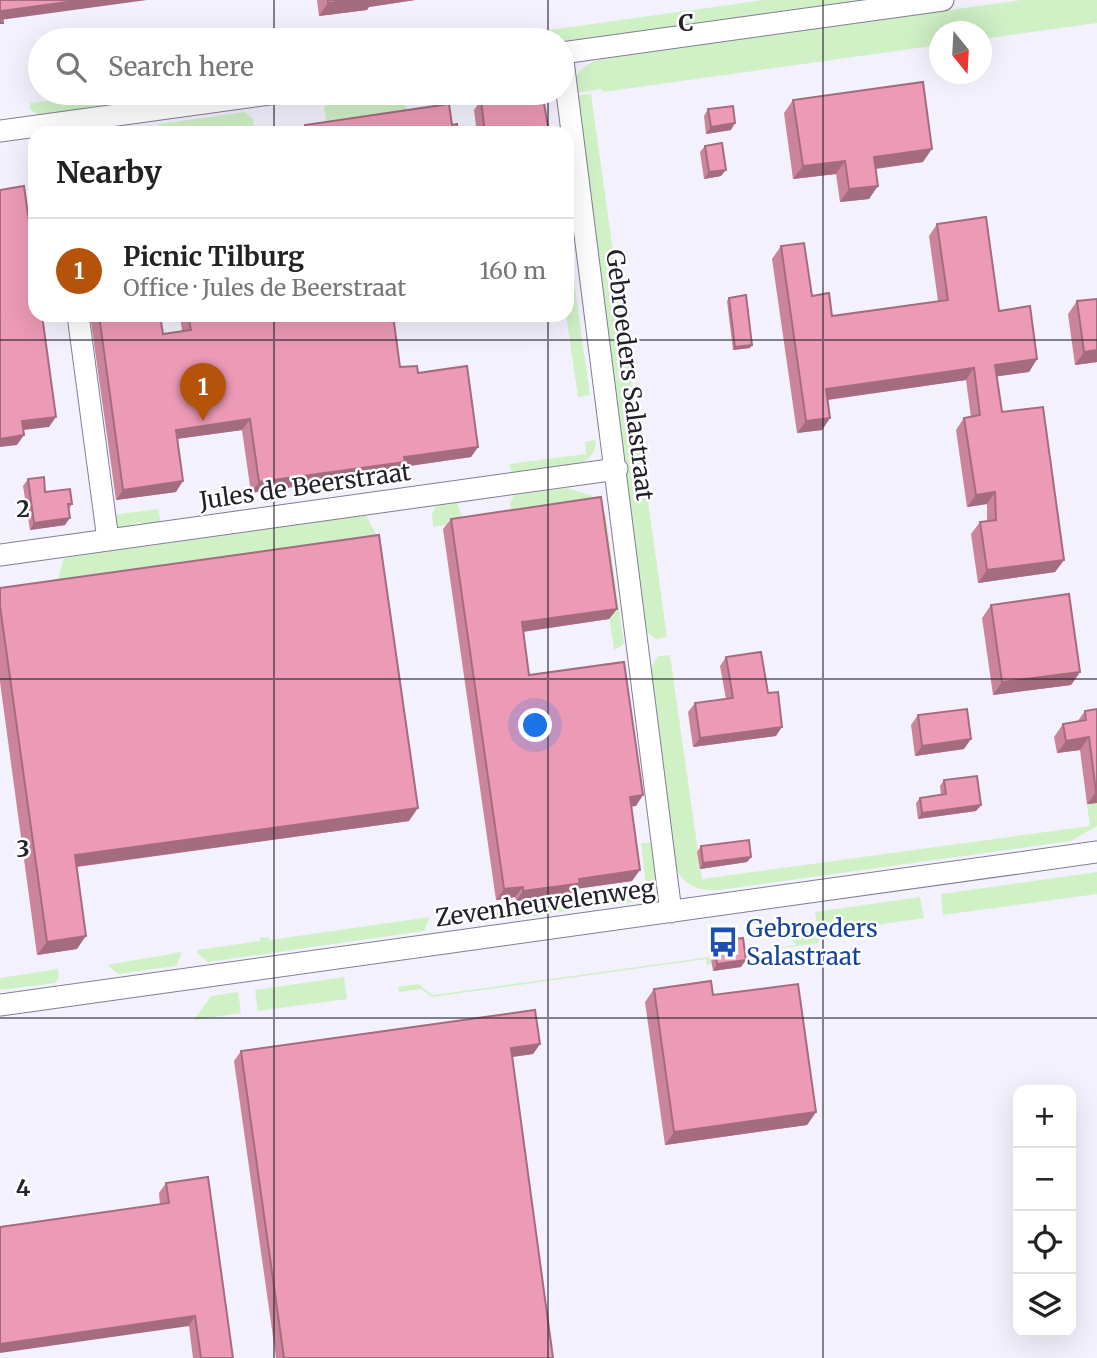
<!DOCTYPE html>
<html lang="en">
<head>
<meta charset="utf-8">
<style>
	body { margin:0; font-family:Merriweather,serif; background:#f2f2f2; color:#222 }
	.controls { position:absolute; right:21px; bottom:21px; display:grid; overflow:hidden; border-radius:14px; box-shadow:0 7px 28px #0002 }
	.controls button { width:63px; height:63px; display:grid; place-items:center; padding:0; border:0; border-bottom:2px solid #e0e0e0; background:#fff; color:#222; font:35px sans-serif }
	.compass { position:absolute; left:929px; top:21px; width:63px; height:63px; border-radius:50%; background:#fff; box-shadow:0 7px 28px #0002; rotate:162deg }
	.you { position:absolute; left:536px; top:726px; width:24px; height:24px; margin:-18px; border:5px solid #fff; border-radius:50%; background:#1a73e8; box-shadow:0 0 0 10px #1a73e833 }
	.badge { display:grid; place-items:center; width:46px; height:46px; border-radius:50%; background:#b45309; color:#fff; font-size:23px; font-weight:700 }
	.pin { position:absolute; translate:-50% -58px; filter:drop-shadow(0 2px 4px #0008) }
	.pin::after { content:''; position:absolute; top:37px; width:24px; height:21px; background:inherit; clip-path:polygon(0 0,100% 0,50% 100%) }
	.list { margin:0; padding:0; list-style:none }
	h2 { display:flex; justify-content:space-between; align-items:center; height:91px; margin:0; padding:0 28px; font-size:30px }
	h2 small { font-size:23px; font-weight:400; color:#767676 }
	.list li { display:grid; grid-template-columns:46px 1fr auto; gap:21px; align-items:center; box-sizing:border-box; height:105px; padding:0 28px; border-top:2px solid #e0e0e0 }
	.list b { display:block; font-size:26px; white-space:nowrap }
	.list p { margin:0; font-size:23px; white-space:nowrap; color:#767676 }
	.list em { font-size:23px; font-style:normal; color:#767676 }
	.icon { flex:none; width:38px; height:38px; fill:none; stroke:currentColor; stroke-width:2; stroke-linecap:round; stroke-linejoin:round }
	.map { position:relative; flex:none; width:1097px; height:1358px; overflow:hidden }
	.search { position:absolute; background:#fff; box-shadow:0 7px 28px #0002; left:28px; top:28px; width:546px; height:77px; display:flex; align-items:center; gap:18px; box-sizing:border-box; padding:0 24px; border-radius:38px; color:#767676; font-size:26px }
	.panel { position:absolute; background:#fff; box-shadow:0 7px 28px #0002; left:28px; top:126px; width:546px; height:196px; border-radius:21px }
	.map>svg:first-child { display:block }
	.green { fill:#d0f1c6 }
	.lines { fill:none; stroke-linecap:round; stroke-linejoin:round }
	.minor-casing { stroke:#827d97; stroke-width:23 }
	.minor { stroke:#fff; stroke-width:21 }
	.wall { fill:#cb849c }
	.shaded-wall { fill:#a56c7f }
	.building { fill:#ec9ab5; stroke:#a56c7f; stroke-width:2 }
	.grid { fill:none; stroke:#23202b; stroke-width:2; stroke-opacity:0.55 }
	.labels { text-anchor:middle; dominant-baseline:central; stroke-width:5; stroke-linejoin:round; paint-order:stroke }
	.street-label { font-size:24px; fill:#23202b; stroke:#fff }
	.transit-label { font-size:24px; fill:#164399; stroke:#fff; text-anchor:start }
	.grid-label { font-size:23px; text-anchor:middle; font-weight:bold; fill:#23202b; stroke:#fff; stroke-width:5; stroke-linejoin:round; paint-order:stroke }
</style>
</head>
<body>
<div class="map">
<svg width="1097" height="1358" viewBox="0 0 1097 1358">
	<rect width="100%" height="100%" fill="#f3f1fd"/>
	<path class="green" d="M764,0H862L562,44V40H477Z
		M1021,0H1097V23L982,39V32H940L939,45L603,92L602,89L568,94C575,73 583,64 604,58Z
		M105,93H205L40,116L30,109V103Z
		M383,93H400L405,96L408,119L328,131L324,108L331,100Z
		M591,94L667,637L656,639L642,629L568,97Z
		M245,112L253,119L255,133H154L160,124Z
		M567,232L590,395L578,397L566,315Z
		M596,440C597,475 538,471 513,475L509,464L586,454L585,442Z
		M567,488L591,495L606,516L624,644L614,650L594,508L513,519L510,503L514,495Z
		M457,502L464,523L433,527L432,513L436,505Z
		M158,509L161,524L149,526L139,522L116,530L112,515Z
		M366,515L378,538L57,583L64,558Z
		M670,655L702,879L1090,826L1087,804L1097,803V826L1071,841L719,890C699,892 683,885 675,866L648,671L658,656Z
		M641,843H652C655,865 665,891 640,901L546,914L544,901L646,887Z
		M1097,872V894L943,915L941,894Z
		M920,897L924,918L819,933V943L739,954L796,945L787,934L817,928L815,912Z
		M541,902L542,915L504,920L491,910Z
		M430,917L424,931L208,962L198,954L197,950L260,941V938L269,937L270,940Z
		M182,952L176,966L118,974L107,965Z
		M710,957L711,964L707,965L706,959L432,997L421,989L399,992L398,987L418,984L433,995Z
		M58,969L59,977L55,983L0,990V978Z
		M344,977L347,999L258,1011L255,990Z
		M238,992L241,1013L194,1020L211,996Z"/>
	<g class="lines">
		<g class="minor-casing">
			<path id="minor" d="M562,53L671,912
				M562,53L943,0
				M0,131L277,93
				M78,315L108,540
				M0,555L617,469
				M0,1005L1097,852"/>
		</g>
		<use href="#minor" class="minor"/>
	</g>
	<path class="wall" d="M317,0H415L369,7L367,10L319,16Z
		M481,100L549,133H477L474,110Z
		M793,100L923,162L876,169L869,199L840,202L836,174L793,179L784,113Z
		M708,109L731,130L706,134L704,116Z
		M705,146L721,176L704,179L700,152Z
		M937,224L999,311L1037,359L1029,372L996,376L1002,412L1064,560L1055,572L978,583L971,534L980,522L987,521V504L967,507L956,430L964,418L971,417L966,380L828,400L830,418L822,430L797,433L772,259L781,246L812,296L832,316L938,301L929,236Z
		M729,298L750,348L733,350L727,301Z
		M1097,299V362L1075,365L1068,314L1077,301Z
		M90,315H160L163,334L182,331L180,315H393L400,367L418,373L478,447L471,457L402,467L398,472L251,493L242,430L177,439L176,492L116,500Z
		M28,479L45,492L72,504L69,509L65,525L30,530L23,486Z
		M451,519L617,609L609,619L523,632L529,675L636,806H631L632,881L575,889L572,893L569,895L516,901L515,897L496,900L443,529Z
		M0,588L409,821L77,867V949L37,955L0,682Z
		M991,605L1080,672L1071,685L993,695L982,618Z
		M726,657L776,736L693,747L688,712L695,703L726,699L720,666Z
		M1097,709V803L1087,804L1080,750L1057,753L1054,737L1063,724L1077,722L1085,711Z
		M918,715L964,749L915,756L911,725Z
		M944,780L981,805L976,811L918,819L916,803L920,798L941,795L940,786Z
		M701,846L751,857L747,862L700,869L697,852Z
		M714,942L741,967L713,971L709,948Z
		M654,989L713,995L816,1112L807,1125L665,1145L645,1002Z
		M540,1044L533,1054L512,1057L553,1358H276L234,1061L241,1051Z
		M166,1183L233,1358H193L189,1326L160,1205L159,1193Z"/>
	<path class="shaded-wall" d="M82,0H147L0,20L1,11Z
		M352,0H415L369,7L367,10L319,16L328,3Z
		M735,123L731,130L706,134L711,127Z
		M932,149L923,162L865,170L874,157Z
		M845,161L836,174L793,179L803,166Z
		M726,170L721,176L704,179L709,172Z
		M878,186L869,199L840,202L849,189Z
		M752,345L750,348L733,350L735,347Z
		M1097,350V362L1075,365L1084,352Z
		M1037,359L1029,372L986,378L995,365Z
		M974,368L966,380L818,401L826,389Z
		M56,417L49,427L15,431L22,421Z
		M830,418L822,430L797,433L806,421Z
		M250,419L242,430L168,440L176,430Z
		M24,435L17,445L0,447V439Z
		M478,447L471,457L402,467L398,472L251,493L259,482L404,457Z
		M183,481L176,492L116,500L123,490Z
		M995,492L987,504L967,507L976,495Z
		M70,518L65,525L30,530L34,523Z
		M1064,560L1055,572L978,583L987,570Z
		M617,609L609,619L514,633L522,622Z
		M1080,672L1071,685L993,695L1002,682Z
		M782,727L776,736L693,747L700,738Z
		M1089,737L1080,750L1057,753L1066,741Z
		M971,739L964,749L915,756L922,746Z
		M1097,791V803L1087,804L1096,792Z
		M643,795L636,806L622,808L630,797Z
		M981,805L976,811L918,819L922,813Z
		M418,808L409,821L66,868L75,855Z
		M751,857L747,862L700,869L703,863Z
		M640,870L632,881L575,889L572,893L569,895L516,901L523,891L579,879Z
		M523,887L515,897L496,900L504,889Z
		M86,936L77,949L37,955L47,942Z
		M746,960L741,967L713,971L717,964Z
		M540,1044L533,1054L504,1058L511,1048Z
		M816,1112L807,1125L665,1145L674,1132Z
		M195,1316L189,1326L0,1353V1344Z"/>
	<path class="building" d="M0,0H82L1,11L3,23H0Z
		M328,0H352L328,3Z
		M923,82L932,149L874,157L878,186L849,189L845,161L803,166L793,100Z
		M532,93L544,103L549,133H485L481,100Z
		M449,104L452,125L457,124L458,133H272L305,129V125Z
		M733,106L735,123L711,127L708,109Z
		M722,143L726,170L709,172L705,146Z
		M24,186L35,265V315H42L56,417L22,421L24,435L0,439V190Z
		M986,217L999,311L1030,306L1037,359L995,365L1002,412L1043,407L1064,560L987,570L980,522L996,520L995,492L976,495L964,418L980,415L974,368L826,389L830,418L806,421L781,246L804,243L812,296L829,293L832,316L948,300L937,224Z
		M746,295L752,345L735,347L729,298Z
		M1097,299V350L1084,352L1077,301Z
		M99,315H160L163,334L191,330L188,315H393L400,367L417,366L418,373L467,366L478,447L404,457L405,462L259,482L250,419L176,430L183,481L123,490Z
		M44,477L45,492L70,489L72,504H68L70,518L34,523L28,479Z
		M601,497L617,609L522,622L529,675L624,662L643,795L630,797L640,870L579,879L580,883L576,884L523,891V887L504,889L451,519Z
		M379,535L418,808L75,855L86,936L47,942L0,606V588Z
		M1069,594L1080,672L1002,682L991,605Z
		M761,652L768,693L778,692L782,727L700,738L695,703L733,698L726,657Z
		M967,709L971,739L922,746L918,715Z
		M1097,709V791L1096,792L1089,737L1066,741L1063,724L1086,720L1085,711Z
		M977,776L981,805L922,813L920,798L946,794L944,780Z
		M749,840L751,857L703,863L701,846Z
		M743,938L746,960L717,964L714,942Z
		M711,981L713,995L798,984L816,1112L674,1132L654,989Z
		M535,1010L540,1044L511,1048L553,1358H284L241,1051Z
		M208,1177L233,1358H201L195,1316L0,1344V1227L169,1203L166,1183Z"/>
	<path class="grid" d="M274,0V40M548,0V40M823,0V1358M274,93V133M548,93V133M274,315V1358M548,315V1358M0,340H1097M0,679H1097M0,1018H1097"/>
	<defs>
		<g id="bus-bare" transform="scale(2.415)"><path d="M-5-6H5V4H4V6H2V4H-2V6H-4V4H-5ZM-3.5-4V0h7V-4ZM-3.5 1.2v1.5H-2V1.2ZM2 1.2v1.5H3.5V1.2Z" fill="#1a4fb4" stroke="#fff" stroke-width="2.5" paint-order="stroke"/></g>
	</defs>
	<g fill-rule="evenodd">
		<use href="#bus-bare" x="723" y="942"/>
	</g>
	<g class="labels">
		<g class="street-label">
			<text transform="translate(630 375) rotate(83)">Gebroeders Salastraat</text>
			<text transform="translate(305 486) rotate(-8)">Jules de Beerstraat</text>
			<text transform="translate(545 903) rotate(-8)">Zevenheuvelenweg</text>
		</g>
		<g class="transit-label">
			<text x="746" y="928">Gebroeders<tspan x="746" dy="28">Salastraat</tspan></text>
		</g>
	</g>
	<g class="grid-label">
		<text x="686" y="31">C</text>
		<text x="23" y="517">2</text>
		<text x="23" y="857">3</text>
		<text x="23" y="1196">4</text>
	</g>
</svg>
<div class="controls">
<button>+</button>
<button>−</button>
<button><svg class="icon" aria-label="locate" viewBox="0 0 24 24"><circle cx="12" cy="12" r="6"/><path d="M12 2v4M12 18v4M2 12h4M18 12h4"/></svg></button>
<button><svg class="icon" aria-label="layers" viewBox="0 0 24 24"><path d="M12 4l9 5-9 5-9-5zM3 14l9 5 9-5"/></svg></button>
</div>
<svg class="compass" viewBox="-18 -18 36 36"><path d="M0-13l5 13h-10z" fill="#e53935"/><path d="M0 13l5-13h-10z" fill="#767676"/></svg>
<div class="you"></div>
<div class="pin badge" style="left:203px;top:421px">1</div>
<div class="search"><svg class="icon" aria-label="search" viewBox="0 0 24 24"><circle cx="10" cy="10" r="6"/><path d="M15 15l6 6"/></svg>Search here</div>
<section class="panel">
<h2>Nearby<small></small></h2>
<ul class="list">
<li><span class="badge">1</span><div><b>Picnic Tilburg</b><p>Office · Jules de Beerstraat</p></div><em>160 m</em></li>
</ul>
</section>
</div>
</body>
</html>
